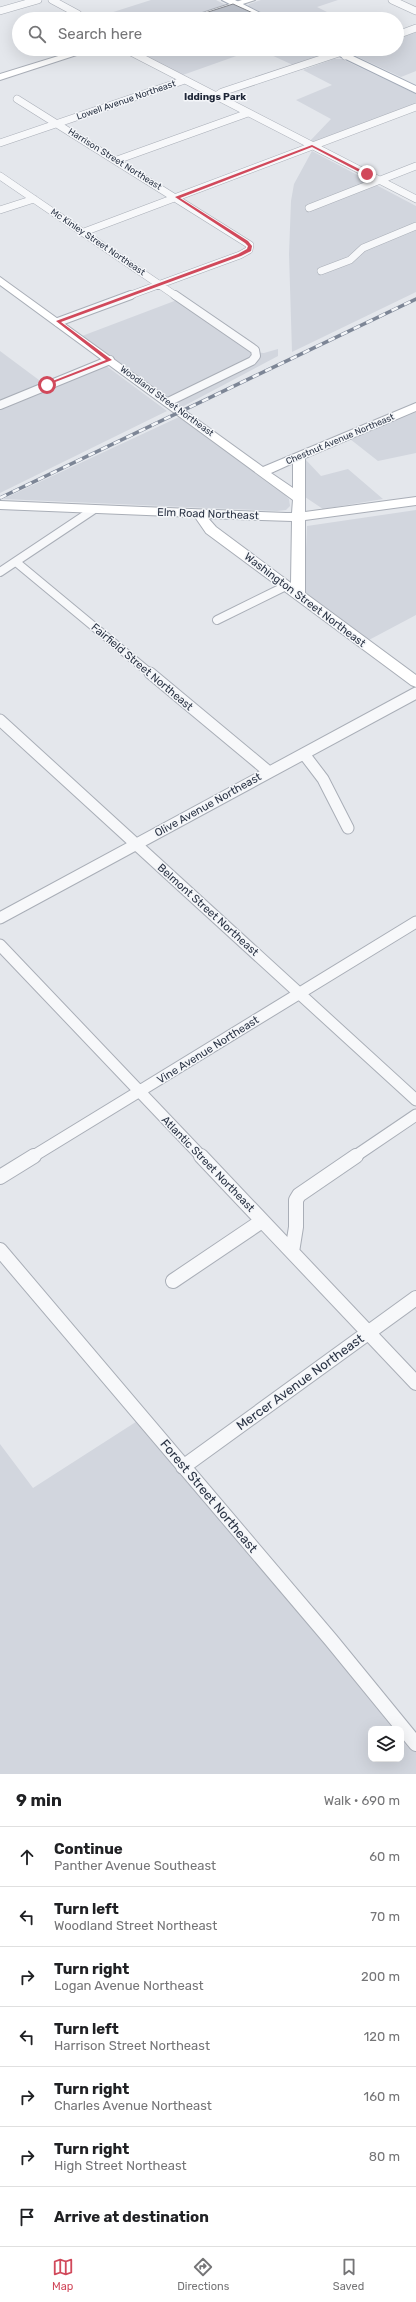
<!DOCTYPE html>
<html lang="en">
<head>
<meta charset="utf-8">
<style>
	body { margin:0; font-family:Rubik,sans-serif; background:#f6f6f6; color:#202124 }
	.controls { position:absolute; right:12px; bottom:12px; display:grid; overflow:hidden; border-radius:8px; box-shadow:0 4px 16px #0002 }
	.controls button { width:36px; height:36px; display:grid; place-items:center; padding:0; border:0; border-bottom:1px solid #e0e0e0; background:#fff; color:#202124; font:20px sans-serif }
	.stop { position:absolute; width:12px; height:12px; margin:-9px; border:3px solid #d1495b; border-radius:50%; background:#fff }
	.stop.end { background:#d1495b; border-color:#fff; box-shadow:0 1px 4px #0008 }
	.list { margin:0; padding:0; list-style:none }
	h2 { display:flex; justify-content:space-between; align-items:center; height:52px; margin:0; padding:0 16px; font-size:17px }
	h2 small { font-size:13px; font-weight:400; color:#757577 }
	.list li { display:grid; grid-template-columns:26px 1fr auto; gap:12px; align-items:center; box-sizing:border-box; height:60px; padding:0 16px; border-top:1px solid #e0e0e0 }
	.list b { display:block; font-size:15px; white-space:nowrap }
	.list p { margin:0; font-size:13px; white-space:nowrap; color:#757577 }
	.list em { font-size:13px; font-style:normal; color:#757577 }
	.icon { flex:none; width:22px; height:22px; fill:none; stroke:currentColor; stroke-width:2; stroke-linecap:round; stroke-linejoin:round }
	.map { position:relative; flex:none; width:416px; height:1774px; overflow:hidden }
	.search { position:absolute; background:#fff; box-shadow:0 4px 16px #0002; left:12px; right:12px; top:12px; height:44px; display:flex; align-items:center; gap:10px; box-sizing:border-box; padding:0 14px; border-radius:22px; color:#757577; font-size:15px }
	.sheet { height:472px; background:#fff }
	nav { display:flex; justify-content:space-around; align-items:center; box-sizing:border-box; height:56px; border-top:1px solid #e0e0e0; background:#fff; font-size:11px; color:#757577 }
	nav a { display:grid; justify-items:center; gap:2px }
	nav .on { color:#d1495b }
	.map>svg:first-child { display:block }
	.built { fill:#d2d6de; fill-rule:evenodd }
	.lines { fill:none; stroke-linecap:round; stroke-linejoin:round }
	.street-far3-casing { stroke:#a9aeb7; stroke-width:8 }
	.street-far2-casing { stroke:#a9aeb7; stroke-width:10 }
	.street-far1-casing { stroke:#a9aeb7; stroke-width:13 }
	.street-casing { stroke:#a9aeb7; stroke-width:16 }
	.secondary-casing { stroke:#a9aeb7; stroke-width:2 }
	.primary-casing { stroke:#a3abb8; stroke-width:2 }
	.street-far3 { stroke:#f7f8fa; stroke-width:7 }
	.street-far2 { stroke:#f7f8fa; stroke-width:8 }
	.street-far1 { stroke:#f7f8fa; stroke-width:11 }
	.street { stroke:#f7f8fa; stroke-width:14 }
	.secondary { fill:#fff; fill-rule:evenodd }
	.primary { fill:#fff; fill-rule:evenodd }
	.rail-casing { stroke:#7d8696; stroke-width:3.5 }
	.rail { stroke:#f4f6f9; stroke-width:2.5; stroke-dasharray:7; stroke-linecap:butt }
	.wall { fill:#a1a5ae }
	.building { fill:#bbc0ca; stroke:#83868d }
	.route { fill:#d1495b }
	.labels { text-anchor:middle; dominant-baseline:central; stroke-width:3; stroke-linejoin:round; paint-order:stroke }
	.far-street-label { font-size:9px; fill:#2b3445; stroke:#f4f6f9 }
	.far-neighbourhood-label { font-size:10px; font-weight:bold; fill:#1d2536; stroke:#f4f6f9 }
	.street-label { font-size:11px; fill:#2b3445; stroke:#f4f6f9 }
	.near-street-label { font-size:13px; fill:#2b3445; stroke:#f4f6f9 }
</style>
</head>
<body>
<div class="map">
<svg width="416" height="1774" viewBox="0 0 416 1774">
	<rect width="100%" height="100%" fill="#e4e7ec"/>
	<path class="built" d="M151,0H216L226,5L181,19H117L107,14Z
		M261,0H338L317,7L341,19H275L248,6L249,4Z
		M416,30V71L401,77L356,56L357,53L368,49H397V38Z
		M129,49H256L180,76Z
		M258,49H322L330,53L293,65Z
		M334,59H342L416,94V105L313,144L309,142L331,119L296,100L332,85L303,70Z
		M312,151L416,206V292L292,352L289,254L291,201L294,184Z
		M177,300L251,352L264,353L278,349V356L182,407L82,336Z
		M0,351L43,383L0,401Z
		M105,365L167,411L0,493V408Z
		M416,411V453L378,461L350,439Z
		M179,417L283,493L289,499L290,506L286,510L277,511L3,499Z
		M306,460L321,476L348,469L383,499L323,509L305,497Z
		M416,510V615L367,641L304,594L307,526Z
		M142,1418L416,1744V1774H0V1444L33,1488ZM371,1729H401V1759H371Z"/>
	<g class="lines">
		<g class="street-far3-casing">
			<path id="street-far3" d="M52,0L78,14
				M392,0L416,11
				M0,11L38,0
				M397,35L416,28
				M125,49L416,199
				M345,56L362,49
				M216,96L222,92L339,53
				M17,99L250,245L249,250L240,255L128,296
				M0,143L185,80
				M117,160L248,113
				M0,176L176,296
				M309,208L416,166
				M0,210L34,199
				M84,232L416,107
				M321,271L350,260L363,248L416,226"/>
		</g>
		<g class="street-far2-casing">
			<path id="street-far2" d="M58,322L131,295
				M168,402L252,361L256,356L255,350L175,295
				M0,405L110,360
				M16,562L151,674
				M0,572L93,510
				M217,620L286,586"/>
		</g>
		<g class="street-far1-casing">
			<path id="street-far1" d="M150,673L269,772
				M0,720L416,1100
				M304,754L323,779L348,828
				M0,918L416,693
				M0,945L202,1157
				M32,1157L416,922
				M354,1157L416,1115"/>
		</g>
		<g class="street-casing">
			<path id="street" d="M201,1156L416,1383
				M0,1177L34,1156
				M0,1250L331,1640L416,1744
				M292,1252L296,1227V1200L299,1195L356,1156
				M173,1281L262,1221
				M183,1467L416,1298"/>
		</g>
		<g class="secondary-casing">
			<path id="secondary" d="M242,0H255L197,19H184Z
				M81,49H95L0,80V74Z
				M0,277L263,467L416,403V411L305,458V512L416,497V505L305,520V593L416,675V687L411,685L206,533L195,517L0,509V501L286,513H292L293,500L0,285ZM293,463V488L271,473ZM208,518L292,521L291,583L216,527Z"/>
		</g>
		<g class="primary-casing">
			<path id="primary" d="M222,0H235L272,19H259Z
				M325,49H338L416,86V93Z"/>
		</g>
		<use href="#street-far3" class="street-far3"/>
		<use href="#street-far2" class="street-far2"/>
		<use href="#street-far1" class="street-far1"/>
		<use href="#street" class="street"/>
		<use href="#secondary" class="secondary"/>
		<use href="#primary" class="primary"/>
		<g class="rail-casing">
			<path id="rail" d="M0,498L416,299"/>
		</g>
		<use href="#rail" class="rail"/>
	</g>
	<path class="wall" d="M205,13L266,19H205Z"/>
	<path class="building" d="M233,4L266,19H217L205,13Z"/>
	<path class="route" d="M312,145L369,174L365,175L312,147L180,198L248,241L252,246L251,251L241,256L61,322L112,360L45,386V384L106,360L56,321L238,254L247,249L248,246L245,243L175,197Z"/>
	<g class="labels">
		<g class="far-street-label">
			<text transform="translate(126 100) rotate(-19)">Lowell Avenue Northeast</text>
			<text transform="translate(115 159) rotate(32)">Harrison Street Northeast</text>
			<text transform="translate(98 242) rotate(34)">Mc Kinley Street Northeast</text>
			<text transform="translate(167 401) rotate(36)">Woodland Street Northeast</text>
			<text transform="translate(340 439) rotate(-23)">Chestnut Avenue Northeast</text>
		</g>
		<g class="far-neighbourhood-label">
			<text x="215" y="97">Iddings Park</text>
		</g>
		<g class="street-label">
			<text transform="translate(208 514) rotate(2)">Elm Road Northeast</text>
			<text transform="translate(305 600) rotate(37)">Washington Street Northeast</text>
			<text transform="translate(142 667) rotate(40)">Fairfield Street Northeast</text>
			<text transform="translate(208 805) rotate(-29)">Olive Avenue Northeast</text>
			<text transform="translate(208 910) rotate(42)">Belmont Street Northeast</text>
			<text transform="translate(208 1050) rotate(-32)">Vine Avenue Northeast</text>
			<text transform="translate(208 1164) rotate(46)">Atlantic Street Northeast</text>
		</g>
		<g class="near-street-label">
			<text transform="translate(300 1382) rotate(-36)">Mercer Avenue Northeast</text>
			<text transform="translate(209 1496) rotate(50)">Forest Street Northeast</text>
		</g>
	</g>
</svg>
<div class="controls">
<button><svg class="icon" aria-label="layers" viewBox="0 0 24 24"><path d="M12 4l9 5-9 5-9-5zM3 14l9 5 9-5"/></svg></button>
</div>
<div class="stop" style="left:47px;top:385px"></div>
<div class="stop end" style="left:367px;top:174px"></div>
<div class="search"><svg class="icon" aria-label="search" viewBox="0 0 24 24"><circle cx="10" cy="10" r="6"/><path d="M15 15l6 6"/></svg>Search here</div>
</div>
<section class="sheet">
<h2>9 min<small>Walk · 690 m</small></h2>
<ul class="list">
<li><svg class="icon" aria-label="ahead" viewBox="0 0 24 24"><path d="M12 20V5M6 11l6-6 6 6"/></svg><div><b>Continue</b><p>Panther Avenue Southeast</p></div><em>60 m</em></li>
<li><svg class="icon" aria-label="left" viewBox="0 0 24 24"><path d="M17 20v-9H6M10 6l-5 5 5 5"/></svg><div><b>Turn left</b><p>Woodland Street Northeast</p></div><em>70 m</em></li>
<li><svg class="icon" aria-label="right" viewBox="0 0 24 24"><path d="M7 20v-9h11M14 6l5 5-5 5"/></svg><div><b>Turn right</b><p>Logan Avenue Northeast</p></div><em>200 m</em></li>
<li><svg class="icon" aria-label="left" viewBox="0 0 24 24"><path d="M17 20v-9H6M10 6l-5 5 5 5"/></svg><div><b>Turn left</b><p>Harrison Street Northeast</p></div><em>120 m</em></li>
<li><svg class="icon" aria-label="right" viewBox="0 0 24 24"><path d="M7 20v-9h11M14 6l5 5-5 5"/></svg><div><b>Turn right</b><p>Charles Avenue Northeast</p></div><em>160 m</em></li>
<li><svg class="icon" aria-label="right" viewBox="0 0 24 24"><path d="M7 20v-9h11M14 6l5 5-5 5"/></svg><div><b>Turn right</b><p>High Street Northeast</p></div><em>80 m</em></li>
<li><svg class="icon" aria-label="arrive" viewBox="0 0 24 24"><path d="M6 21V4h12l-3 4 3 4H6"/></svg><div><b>Arrive at destination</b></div></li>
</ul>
</section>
<nav>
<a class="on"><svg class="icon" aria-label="map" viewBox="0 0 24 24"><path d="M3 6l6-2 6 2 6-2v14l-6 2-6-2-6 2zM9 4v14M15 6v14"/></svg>Map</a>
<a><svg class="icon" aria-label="directions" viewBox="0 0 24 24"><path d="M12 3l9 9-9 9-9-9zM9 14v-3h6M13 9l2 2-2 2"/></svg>Directions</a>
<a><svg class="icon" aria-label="saved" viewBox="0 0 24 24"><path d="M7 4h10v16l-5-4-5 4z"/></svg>Saved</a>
</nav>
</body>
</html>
